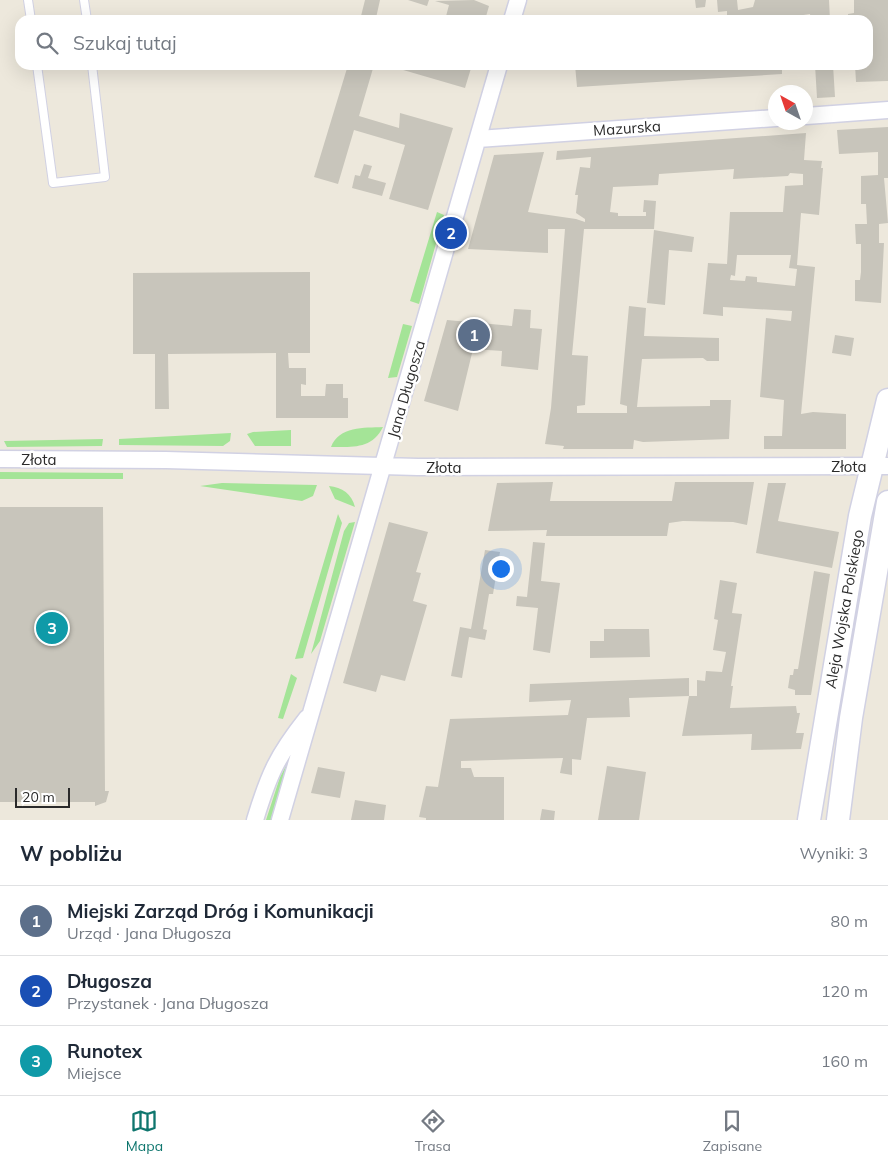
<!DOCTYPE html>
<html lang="pl">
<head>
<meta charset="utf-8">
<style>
	body { margin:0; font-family:Mulish,sans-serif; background:#f2f2f3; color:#1f2937 }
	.compass { position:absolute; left:768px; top:85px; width:45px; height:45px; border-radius:50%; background:#fff; box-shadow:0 5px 20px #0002; rotate:320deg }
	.scale { position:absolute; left:15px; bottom:12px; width:55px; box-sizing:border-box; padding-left:5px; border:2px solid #2a2a2a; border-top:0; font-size:14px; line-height:18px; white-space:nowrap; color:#2a2a2a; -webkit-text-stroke:4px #fff; paint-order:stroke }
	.you { position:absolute; left:500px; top:568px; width:18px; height:18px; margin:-12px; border:4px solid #fff; border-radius:50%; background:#1a73e8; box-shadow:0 0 0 8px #1a73e833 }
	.badge { display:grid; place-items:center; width:32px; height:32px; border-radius:50%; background:#0f766e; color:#fff; font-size:16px; font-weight:700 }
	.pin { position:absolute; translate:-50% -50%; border:2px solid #fff; box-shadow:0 1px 5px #0006 }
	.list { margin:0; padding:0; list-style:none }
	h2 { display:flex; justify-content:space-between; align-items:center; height:65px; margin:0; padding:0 20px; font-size:21px }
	h2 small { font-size:16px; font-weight:400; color:#747a83 }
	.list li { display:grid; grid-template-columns:32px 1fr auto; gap:15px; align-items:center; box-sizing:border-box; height:70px; padding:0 20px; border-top:1px solid #e0e1e3 }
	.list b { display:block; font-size:19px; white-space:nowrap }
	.list p { margin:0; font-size:16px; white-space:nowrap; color:#747a83 }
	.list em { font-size:16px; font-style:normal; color:#747a83 }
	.icon { flex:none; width:28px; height:28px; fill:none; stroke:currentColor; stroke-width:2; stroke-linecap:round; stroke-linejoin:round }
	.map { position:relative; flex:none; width:888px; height:820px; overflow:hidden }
	.search { position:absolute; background:#fff; box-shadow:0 5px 20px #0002; left:15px; right:15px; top:15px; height:55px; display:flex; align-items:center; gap:12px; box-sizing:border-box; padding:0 18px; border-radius:15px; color:#747a83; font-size:19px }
	.sheet { height:275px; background:#fff }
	nav { display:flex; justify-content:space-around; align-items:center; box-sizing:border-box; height:70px; border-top:1px solid #e0e1e3; background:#fff; font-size:14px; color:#747a83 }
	nav a { display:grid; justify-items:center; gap:2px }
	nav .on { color:#0f766e }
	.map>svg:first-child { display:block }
	.green { fill:#a4e497 }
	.building { fill:#c8c5bb; fill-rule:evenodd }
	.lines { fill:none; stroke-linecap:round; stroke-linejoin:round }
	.service-casing { stroke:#d1d1e3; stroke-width:10 }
	.minor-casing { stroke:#d1d1e3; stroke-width:19 }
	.secondary-casing { stroke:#d1d1e3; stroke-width:25 }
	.service { stroke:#fff; stroke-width:8 }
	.minor { stroke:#fff; stroke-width:16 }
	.secondary { stroke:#fff; stroke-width:22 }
	.labels { text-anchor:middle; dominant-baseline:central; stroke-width:5; stroke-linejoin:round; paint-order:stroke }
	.street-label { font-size:15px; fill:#2a2a2a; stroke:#fff }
</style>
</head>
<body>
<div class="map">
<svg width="888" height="820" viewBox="0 0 888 820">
	<rect width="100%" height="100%" fill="#ede8dc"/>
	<path class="green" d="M437,212L444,215L419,304L410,301Z
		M403,324L412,326L397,377L388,378Z
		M383,427C372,449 353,447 331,447C339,426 364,428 383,427Z
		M291,430V446H255L247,434L253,432Z
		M231,433L230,441L223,446L119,445V439Z
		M103,439L102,446L7,447L4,441Z
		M0,472L123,473V479H0Z
		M222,483L317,485L313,496L302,501L200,486Z
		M329,486C342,487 352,494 355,507L335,499Z
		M338,514L342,523L303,658L295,659Z
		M355,522L320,641L311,654L344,531L349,523Z
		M291,674L297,678L283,719L278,718Z
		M289,760L274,820H266L280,777Z"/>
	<path class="building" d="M365,0H380L376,18L360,20Z
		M408,0H429L427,6Z
		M474,0L489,6L485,20H445L449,5L435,1Z
		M695,0H706L705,7L696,8Z
		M717,0H737L738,10L753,7L755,0H829L830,20H811L810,14L770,20H727V11L718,12Z
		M854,0H888V81L856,82L855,65H868V20H848V14L854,13Z
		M348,65H374L359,116L399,128L400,113L453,128L428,210L389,199L405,145L354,130L338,184L314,177Z
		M386,65H472L465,88Z
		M575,65H782V74L577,87Z
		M815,65H833L835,97L817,98Z
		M888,127V178H884L888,223L879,224V243H884L881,303L855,301V280H860L861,272V244H856L855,224H867L866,204H861V176L878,175V152L839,154L837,130Z
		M806,133L804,160L822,161L821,168H823L819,215L801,213L797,265L815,267L801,414L813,412L846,414V449H764V436H782L784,400L760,397L766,318L791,321L792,311L723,307V316L703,314L708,263L727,264L730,212H783L785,186L803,185V174L790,173L788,176L733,179L734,169L659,174L658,185L613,187L610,212L618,213V216H646V212H643L644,200L656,201L654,229H584L572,355L588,356L585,405L577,406V413H627V406L620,404L629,306L646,308L644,336L719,338V361H707L703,358L642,359L637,407L710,406V400H731L729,439L643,442L634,440L633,449H563L564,446L545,444L551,408L565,229H548V253L468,249L494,155L544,152L528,212L576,219L585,222V219L576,213L578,195H575L580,167L590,168L591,157L556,160L557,151ZM737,255H791L789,268L797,269L795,286L757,282V277L746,276L745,281L730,280L731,275L735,276Z
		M364,164L372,166L368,178L386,183L382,196L352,188L355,175L360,176Z
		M654,230L694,237L692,252L669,250L665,305L647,303Z
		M310,272V353H288L289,368H306V385L301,384V396H325L326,384H343V398H348V418H276V353L168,354L169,409H155V354H133V273Z
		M514,309L531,310L530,328L542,329L538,370L501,366L502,351L473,349L458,411L424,401L447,320L512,326Z
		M835,335L854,338L851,356L832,353Z
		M553,482L550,501H672L675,482H754L747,525L733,522L683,521L669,523L667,536H546L547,530L488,531L497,483Z
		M768,483H786L778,521L839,532L832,568L756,553Z
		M0,507H103L105,791H109L106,802L95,806V802H0Z
		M389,522L428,532L416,572L421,573L413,601L427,605L405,681L381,675L376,692L343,683Z
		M533,542L545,543L541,581L560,583L550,653L533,650L538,608L516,606L517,596L527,597Z
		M485,550L500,552L493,594H489L483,629L487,630L485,640L469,637L462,678L451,676L460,627L471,629Z
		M814,571L830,574L811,695H795V690L788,688L790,675H793L794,669H798Z
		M720,580L737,583L732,613L742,614L731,686H733L730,708L796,706L797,713H800L796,733H804L801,749L751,750L752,734L682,736L689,696H697V680L705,681L706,671L722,672L726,652L713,650L718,620L714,619Z
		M604,629H649L650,657L590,658V641H604Z
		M689,678V696L629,698L630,717L587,718L581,760L572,759V775L560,773L563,758L461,761V768H471L474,777H504V820H426V818L419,817L426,786L438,787L450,719L568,715L571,700L529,702L530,684Z
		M607,766L646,772L639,820H598Z
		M318,767L345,772L340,798L311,793Z
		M355,800L386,805L384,820H351Z
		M542,809L555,811L554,820H540Z"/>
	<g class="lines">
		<g class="service-casing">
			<path id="service" d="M28,0L31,20
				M84,0L87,20
				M37,65L53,183L105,177L92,65"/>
		</g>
		<g class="minor-casing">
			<path id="minor" d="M512,20L518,0
				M806,116L888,110
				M478,139L776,118
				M0,459L166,460L418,467L888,466
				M255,820C269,774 277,756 307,718
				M280,820L499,65"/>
		</g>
		<g class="secondary-casing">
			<path id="secondary" d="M809,820L860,516L888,400
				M838,820L851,718L888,502"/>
		</g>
		<use href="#service" class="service"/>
		<use href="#minor" class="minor"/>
		<use href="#secondary" class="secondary"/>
	</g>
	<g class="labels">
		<g class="street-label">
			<text transform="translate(627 128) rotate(-4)">Mazurska</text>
			<text transform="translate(406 389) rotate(-74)">Jana Długosza</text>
			<text x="39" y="459">Złota</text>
			<text x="849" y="466">Złota</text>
			<text x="444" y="467">Złota</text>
			<text transform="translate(844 609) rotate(-80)">Aleja Wojska Polskiego</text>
		</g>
	</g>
</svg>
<svg class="compass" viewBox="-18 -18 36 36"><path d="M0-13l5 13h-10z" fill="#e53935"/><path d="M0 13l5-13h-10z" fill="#747a83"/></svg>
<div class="scale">20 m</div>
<div class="you"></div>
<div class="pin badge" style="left:474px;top:335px;background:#5c6f8a">1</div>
<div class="pin badge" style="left:451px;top:233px;background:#1a4fb4">2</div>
<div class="pin badge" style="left:52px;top:628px;background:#0f9aa8">3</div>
<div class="search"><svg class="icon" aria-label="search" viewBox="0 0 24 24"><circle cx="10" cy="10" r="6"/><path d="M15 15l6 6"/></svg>Szukaj tutaj</div>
</div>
<section class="sheet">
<h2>W pobliżu<small>Wyniki: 3</small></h2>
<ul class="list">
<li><span class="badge" style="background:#5c6f8a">1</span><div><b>Miejski Zarząd Dróg i Komunikacji</b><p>Urząd · Jana Długosza</p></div><em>80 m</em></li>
<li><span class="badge" style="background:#1a4fb4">2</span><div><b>Długosza</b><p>Przystanek · Jana Długosza</p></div><em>120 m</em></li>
<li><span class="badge" style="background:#0f9aa8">3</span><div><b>Runotex</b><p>Miejsce</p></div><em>160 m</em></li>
</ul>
</section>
<nav>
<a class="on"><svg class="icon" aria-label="map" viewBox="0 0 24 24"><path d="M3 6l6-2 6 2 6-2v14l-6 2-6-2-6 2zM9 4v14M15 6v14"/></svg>Mapa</a>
<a><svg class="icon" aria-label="directions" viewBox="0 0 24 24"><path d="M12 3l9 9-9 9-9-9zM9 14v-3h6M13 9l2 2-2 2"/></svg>Trasa</a>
<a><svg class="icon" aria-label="saved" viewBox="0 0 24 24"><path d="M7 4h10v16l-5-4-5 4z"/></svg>Zapisane</a>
</nav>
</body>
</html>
